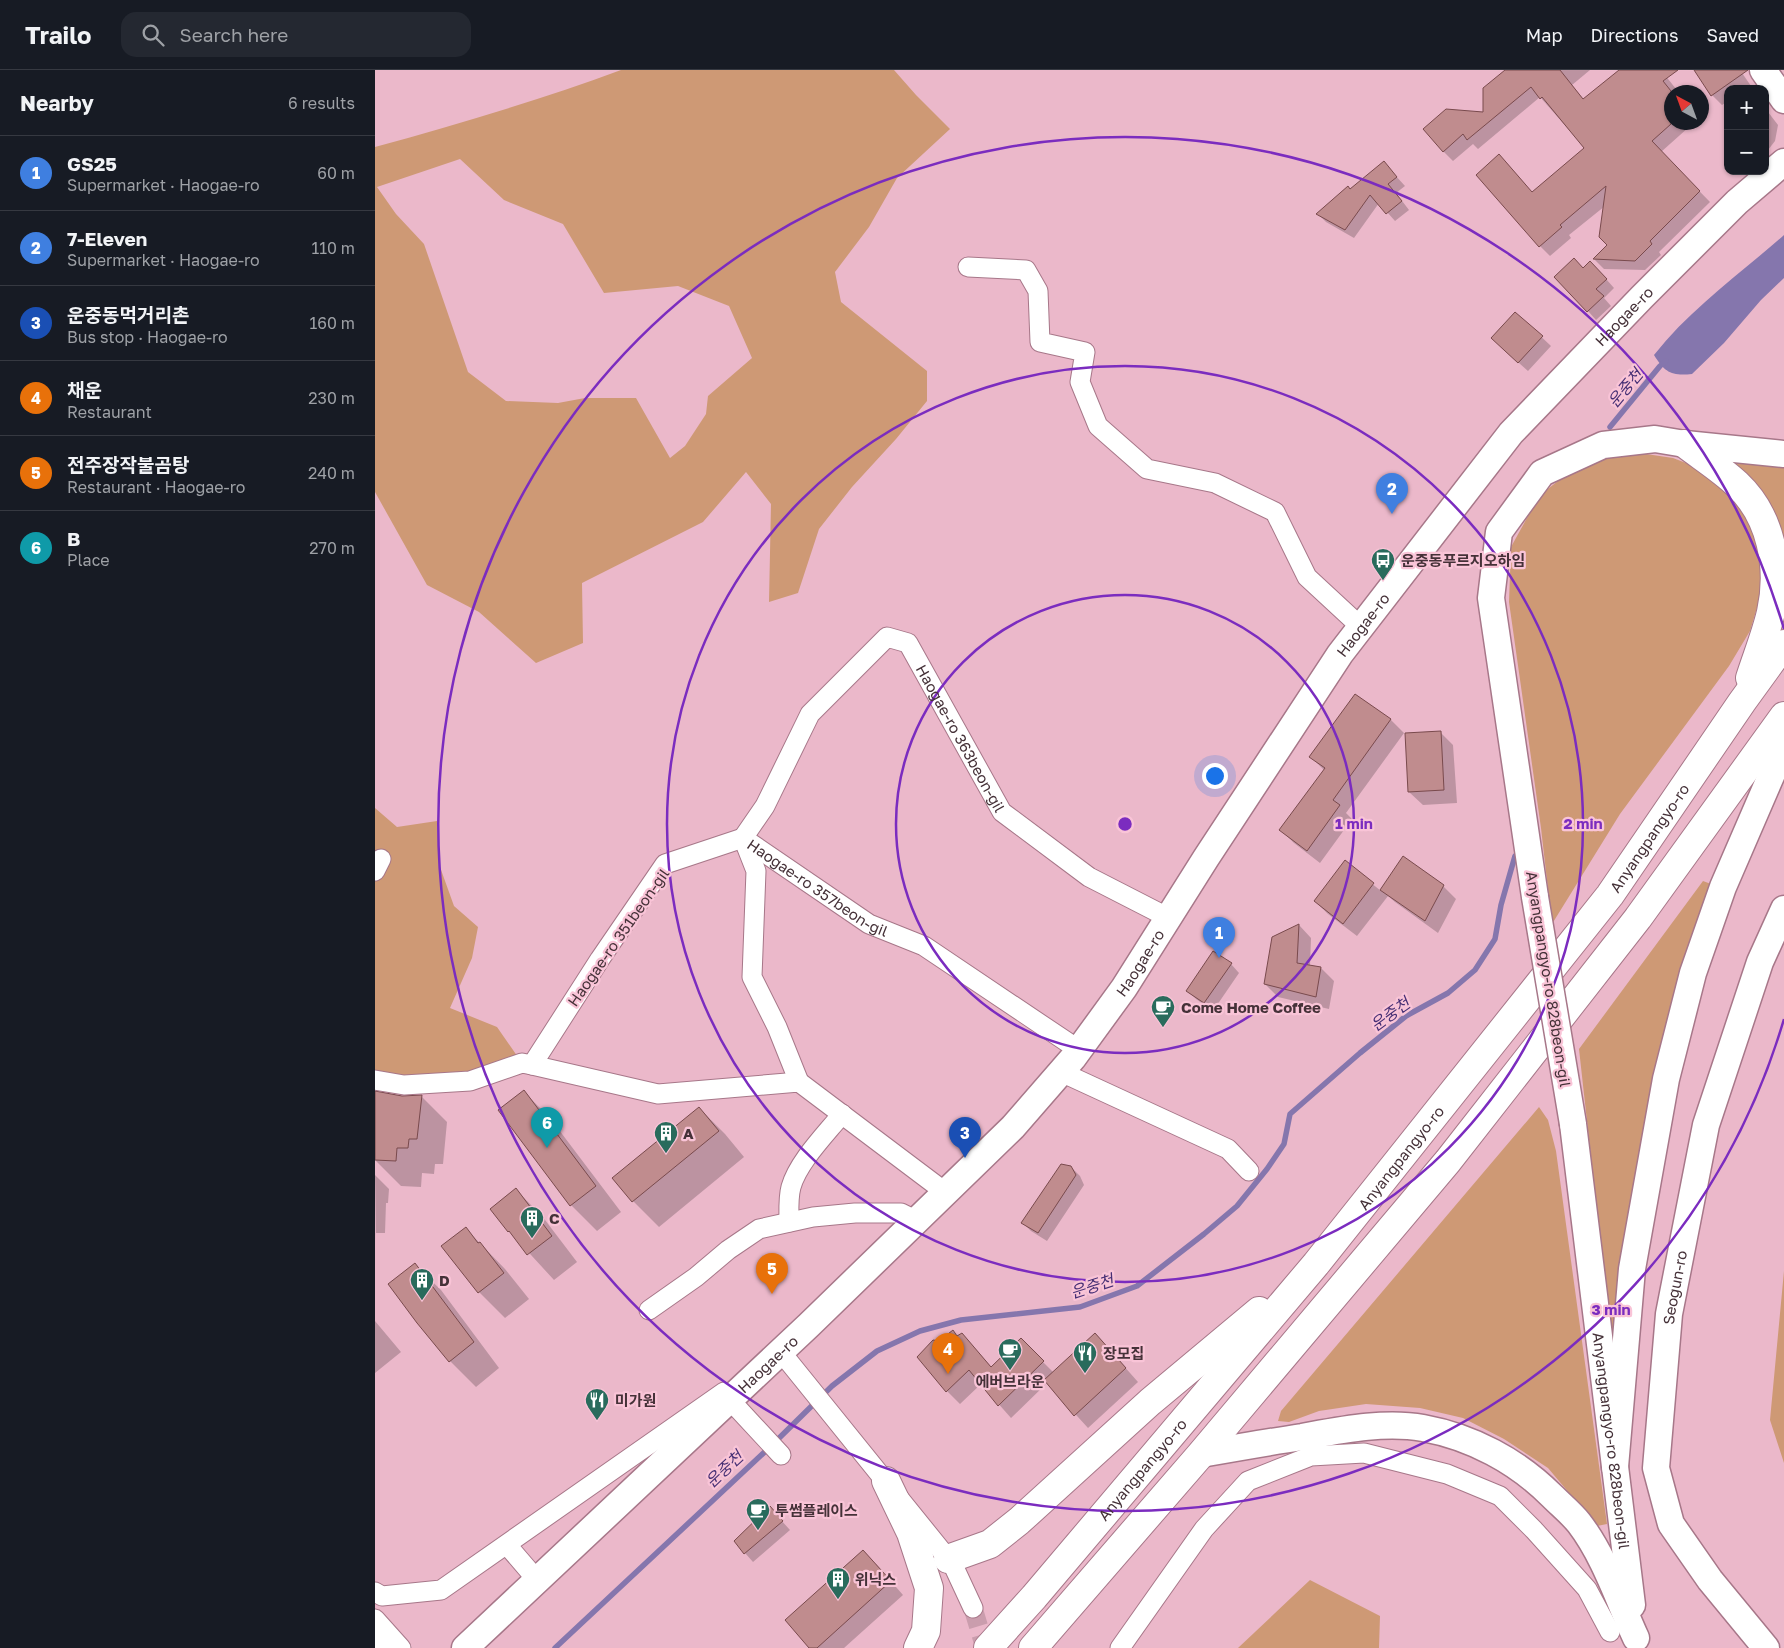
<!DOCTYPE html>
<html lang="en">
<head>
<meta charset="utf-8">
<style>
	body { margin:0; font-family:"Golos Text","Noto Sans KR",sans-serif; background:#242831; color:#f1f3f6 }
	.controls { position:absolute; right:15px; top:15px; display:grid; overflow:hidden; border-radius:10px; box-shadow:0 1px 4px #0004 }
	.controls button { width:45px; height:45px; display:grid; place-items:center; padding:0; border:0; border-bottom:1px solid #363941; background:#171b24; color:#f1f3f6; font:25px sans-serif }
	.compass { position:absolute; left:1289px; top:15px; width:45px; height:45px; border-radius:50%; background:#171b24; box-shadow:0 1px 4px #0004; rotate:319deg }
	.you { position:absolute; left:839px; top:705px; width:18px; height:18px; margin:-12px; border:4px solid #fff; border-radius:50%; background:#1a73e8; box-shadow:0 0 0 8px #1a73e833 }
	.badge { display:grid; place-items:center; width:32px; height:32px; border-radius:50%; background:#7c3aed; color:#fff; font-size:16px; font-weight:700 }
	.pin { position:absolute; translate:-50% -41px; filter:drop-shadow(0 1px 2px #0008) }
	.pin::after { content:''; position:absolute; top:26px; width:18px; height:15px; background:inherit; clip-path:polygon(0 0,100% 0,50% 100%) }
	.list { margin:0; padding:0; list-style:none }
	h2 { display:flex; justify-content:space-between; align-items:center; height:65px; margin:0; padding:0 20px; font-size:21px }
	h2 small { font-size:16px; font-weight:400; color:#9ea1a6 }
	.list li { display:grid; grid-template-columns:32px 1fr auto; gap:15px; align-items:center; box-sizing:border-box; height:75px; padding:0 20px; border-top:1px solid #363941 }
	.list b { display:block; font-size:19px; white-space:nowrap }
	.list p { margin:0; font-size:16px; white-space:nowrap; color:#9ea1a6 }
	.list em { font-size:16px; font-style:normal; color:#9ea1a6 }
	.icon { flex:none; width:28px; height:28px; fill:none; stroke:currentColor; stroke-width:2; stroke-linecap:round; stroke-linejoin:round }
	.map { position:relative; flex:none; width:1409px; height:1578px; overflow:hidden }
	header { display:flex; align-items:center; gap:30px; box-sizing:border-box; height:70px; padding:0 25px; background:#171b24; border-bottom:1px solid #363941 }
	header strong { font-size:24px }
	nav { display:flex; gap:28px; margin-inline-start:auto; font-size:18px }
	.search { width:350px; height:45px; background:#242831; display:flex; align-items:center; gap:12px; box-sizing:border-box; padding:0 18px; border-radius:15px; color:#9ea1a6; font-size:19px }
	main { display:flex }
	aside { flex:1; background:#171b24 }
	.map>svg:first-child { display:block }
	.green { fill:#ce9975; fill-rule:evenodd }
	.water { fill:#8576ad }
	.shadow { fill:#0003 }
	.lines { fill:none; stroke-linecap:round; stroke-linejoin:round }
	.stream { stroke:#8576ad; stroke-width:5.5 }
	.building { fill:#c08c8e; stroke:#794a4d }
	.street-tunnel { stroke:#ca9dad; stroke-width:19; stroke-dasharray:19 9; stroke-linecap:butt }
	.street-casing { stroke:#a77789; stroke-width:21 }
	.secondary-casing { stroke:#a77789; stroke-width:29 }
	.primary-casing { stroke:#a77789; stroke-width:30 }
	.street { stroke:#fff; stroke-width:19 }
	.secondary { stroke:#fff; stroke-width:26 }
	.primary { stroke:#fff; stroke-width:28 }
	.secondary-bridge-casing { stroke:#a77789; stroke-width:29; stroke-linecap:butt }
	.secondary-bridge { stroke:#fff; stroke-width:26 }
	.ring { fill:none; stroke:#7b2cbf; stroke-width:2.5 }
	.labels { text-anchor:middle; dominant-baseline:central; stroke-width:4.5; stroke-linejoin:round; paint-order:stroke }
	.street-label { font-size:15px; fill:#453138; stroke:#f9c4d7 }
	.poi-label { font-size:15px; font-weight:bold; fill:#453138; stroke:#f9c4d7; text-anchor:start }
	.water-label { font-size:16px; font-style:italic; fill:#462f74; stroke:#f9c4d7 }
	.centre { fill:#7b2cbf; stroke:#f9c4d7; stroke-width:2.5 }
	.ring-label { font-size:15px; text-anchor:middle; font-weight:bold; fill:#7b2cbf; stroke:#f9c4d7; stroke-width:4.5; stroke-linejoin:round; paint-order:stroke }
</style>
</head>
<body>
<header>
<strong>Trailo</strong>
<div class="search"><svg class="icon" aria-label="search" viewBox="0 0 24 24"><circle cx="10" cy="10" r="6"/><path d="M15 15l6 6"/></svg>Search here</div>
<nav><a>Map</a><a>Directions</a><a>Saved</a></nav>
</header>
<main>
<aside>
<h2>Nearby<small>6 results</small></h2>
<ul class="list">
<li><span class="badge" style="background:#3f7fe0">1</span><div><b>GS25</b><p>Supermarket · Haogae-ro</p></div><em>60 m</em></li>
<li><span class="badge" style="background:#3f7fe0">2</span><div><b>7-Eleven</b><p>Supermarket · Haogae-ro</p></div><em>110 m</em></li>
<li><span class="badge" style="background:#1a4fb4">3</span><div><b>운중동먹거리촌</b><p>Bus stop · Haogae-ro</p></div><em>160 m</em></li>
<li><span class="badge" style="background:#e8710a">4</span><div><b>채운</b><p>Restaurant</p></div><em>230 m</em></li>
<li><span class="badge" style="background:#e8710a">5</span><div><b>전주장작불곰탕</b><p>Restaurant · Haogae-ro</p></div><em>240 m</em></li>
<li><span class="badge" style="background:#0f9aa8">6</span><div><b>B</b><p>Place</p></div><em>270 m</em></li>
</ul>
</aside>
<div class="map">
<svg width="1409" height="1578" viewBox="0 0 1409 1578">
	<rect width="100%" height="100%" fill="#ebb8ca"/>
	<path class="green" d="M246,0H519L541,25L575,59L522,108L494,157L460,202L466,232L552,301V331L521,369L477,417L444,459L423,523L394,532L396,434L371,402L328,452L207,513L208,573L161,593L104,542L52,515L0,422V77C83,54 165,30 246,0ZM85,89L129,130L188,154L229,223L303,216L354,236L377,288L333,326L331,344L310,376L295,388L261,328H210L183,333L131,331L93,302L49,174L21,144L2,117Z
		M1343,383L1409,390V524Z
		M1271,384L1298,388L1329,400L1354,419L1375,448L1388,483L1387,521L1375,561L1354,596L1245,744L1177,854L1166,758L1134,532L1136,477L1164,426L1193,403L1229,388Z
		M0,738L22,757L62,751L65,797L79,836L103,857L97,888L75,938L122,957L147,993L95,1011L0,1010Z
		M1328,811L1336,814L1243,1267L1236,1268L1204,979Z
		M1164,1037L1173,1050L1181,1081L1232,1454L1222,1456L1173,1398L1129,1369L1088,1348L1045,1338L991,1334L944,1341L914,1352L903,1351L906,1341Z
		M1409,1201V1393L1395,1350Z
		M935,1510L1005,1546L1004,1578H863Z"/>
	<path class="water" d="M1409,165V208L1386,230L1349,273L1317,304C1297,306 1290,303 1279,285C1316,238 1365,204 1409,165Z"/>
	<path class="shadow" d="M1132,0H1215L1197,15L1209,30L1247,0H1286L1301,19L1296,22V52H1315L1314,57L1286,82L1335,132L1284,182L1286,185L1270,200L1229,199L1219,189L1234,175L1230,136L1194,165L1196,168L1175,186L1165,176L1158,123L1210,78L1165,27L1103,79L1098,74L1078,91L1068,81L1109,43Z
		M1321,0H1365L1376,16L1371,19H1353V31L1347,35L1337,25Z
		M1390,38L1403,55L1400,71L1393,80L1390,78Z
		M1009,93L1030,116L1021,123L1034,140L1020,151L1004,133L979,168L951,152L943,144L975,120Z
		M1208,199L1224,201L1239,218L1229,228L1236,236L1221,250L1213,241Z
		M1141,243L1176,276L1153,301L1126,277Z
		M980,625L1016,650L1029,663L971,743L977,749L945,793L919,773L906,760L950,701L936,687Z
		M1065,662L1078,675L1082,733L1048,735L1034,722Z
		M1028,788L1068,816L1081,829L1063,863L1020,832L1013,826L982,866L953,844L940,831L970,792L1006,821Z
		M924,855L936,868L935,896L946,898L959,911L954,939L903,927L890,914Z
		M856,894L864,903L838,941L821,929L813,921Z
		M149,1022L175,1048L246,1142L222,1161L196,1135Z
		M46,1026L72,1052L68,1094H60L59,1104L47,1103L46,1117L26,1116L0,1090V1035L27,1027Z
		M324,1038L350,1064L369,1087L284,1157L258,1131Z
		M696,1097L705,1106L709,1115L672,1171L656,1161L647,1152Z
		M0,1105L14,1119L13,1133H11L10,1163H1V1173Z
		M141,1120L167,1146L202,1192L179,1210L134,1161Z
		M91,1159L130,1199L154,1229L130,1248L104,1222Z
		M40,1195L66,1220L124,1298L101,1317L75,1291Z
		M0,1251L26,1282L0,1303Z
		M587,1264L617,1298L646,1270L679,1303L732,1277L763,1312L713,1358L672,1313L636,1348L606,1314L585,1334L572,1321L565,1272Z
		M395,1438L415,1460L378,1492L370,1483Z
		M501,1494L528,1525L469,1578H436Z"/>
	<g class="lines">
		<path class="stream" d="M1235,357L1285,296L1291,291
			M180,1578L395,1377L457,1316L502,1281L545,1261L586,1250L705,1237L762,1216L829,1164L862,1136L892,1099L909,1074L915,1044L985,983L1031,946L1073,923L1100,900L1120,869L1126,835L1140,786"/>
	</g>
	<path class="building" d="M1130,0H1185L1208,29L1244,0H1303L1288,11L1296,21V54L1277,71L1325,121L1275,171L1277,174L1260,191L1218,189L1232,175L1224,167L1231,116L1185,155L1187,157L1164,177L1101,105L1124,84L1157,122L1209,78L1167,27L1165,29L1156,17L1092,70L1088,64L1068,82L1048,59L1071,39L1108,42V18Z
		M1319,0H1373L1336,26Z
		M1009,91L1022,107L1013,114L1027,131L1011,144L995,125L970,160L941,144L973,116L975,119Z
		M1199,188L1208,198L1215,191L1232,209L1221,219L1229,226L1212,242L1179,207Z
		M1140,242L1168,266L1143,293L1116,268Z
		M980,624L1016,649L958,730L965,735L932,781L904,760L950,698L934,687Z
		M1066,661L1069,720L1033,722L1030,663Z
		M1028,786L1069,815L1050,851L1005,820Z
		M970,790L999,813L968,854L939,831Z
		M924,854L922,893L946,897L941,927L889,914L897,867Z
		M838,881L857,893L829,933L811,921Z
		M149,1020L221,1116L195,1136L123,1040Z
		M0,1021L27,1026L47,1025L42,1069H34L33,1078H22L21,1091L0,1090Z
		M324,1037L344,1061L257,1132L237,1108Z
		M686,1094L696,1096L701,1105L663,1163L646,1153Z
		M141,1118L177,1166L152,1185L134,1161L133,1162L115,1139Z
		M91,1157L103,1173L105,1172L129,1203L103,1223L66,1176Z
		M40,1193L99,1272L74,1292L42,1253L13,1214Z
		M578,1260L582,1266L587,1263L616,1297L646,1268L669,1291L623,1336L594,1300L571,1322L542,1287L558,1270L564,1271Z
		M720,1263L751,1298L699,1346L669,1310Z
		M395,1436L408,1451L369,1484L359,1471Z
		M488,1480L516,1511L442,1578H434L410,1550Z"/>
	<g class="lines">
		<path class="street-tunnel" d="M598,1538L610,1578"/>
		<g class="street-casing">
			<g id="street">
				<path d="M593,197L651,200L663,221L665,272L710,282L705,312L723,356L772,399L840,413L900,442L932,507L986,557"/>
				<path d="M368,768L290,794L225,889L157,995L283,1024L424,1012L570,1122"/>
				<path id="s1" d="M368,768L390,736L435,644L512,567L533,573L627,742L714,807L794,848"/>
				<path id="s2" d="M368,768L494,854L549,876L704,980"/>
				<path d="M368,768L381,801L377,907L402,957L424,1012"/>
				<path d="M0,801L6,789"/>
				<path d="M686,1002L853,1079L874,1101"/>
				<path d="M0,1010L29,1015L95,1011L147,993L157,995"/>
				<path d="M414,1152C414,1141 413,1128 416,1117C423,1092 450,1065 467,1044"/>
				<path d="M274,1240L321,1207L353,1180L384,1159L438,1147L480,1143H526L542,1151"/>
				<path d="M396,1288L406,1282L578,1495L598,1538"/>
				<path d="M355,1330L406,1385"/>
				<path d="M132,1475L162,1510"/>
				<path d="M0,1522L7,1526L66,1520L349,1322"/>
				<path d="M0,1549L26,1578"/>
				<path d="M0,1568L6,1578"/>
				<path d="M745,1578L829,1459L873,1411L936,1386L989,1383L1072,1404L1125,1426L1159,1460L1212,1519L1235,1562"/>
			</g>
		</g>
		<g class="secondary-casing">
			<g id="secondary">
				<path d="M1388,0L1409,30"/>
				<path d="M1160,827L1116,528L1124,462L1167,403L1228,375L1280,369L1310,374L1409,384"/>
				<path id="s3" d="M1198,1054L1257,1535"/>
				<path d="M826,1384C860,1378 894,1372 927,1367C966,1360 1009,1351 1048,1358C1097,1367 1142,1391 1177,1426C1186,1435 1196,1443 1204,1453C1230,1487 1243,1529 1261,1568"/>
				<path d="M1240,1397L1257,1199L1291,1009L1318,903L1348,817L1409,676"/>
				<path id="s4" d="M90,1578L434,1255L638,1057L698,988L749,918L831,788L965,584L1136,363L1267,227L1362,132L1409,92"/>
				<path id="s5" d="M1391,1578L1335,1510L1296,1454L1281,1398L1294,1244L1331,1055L1385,892L1409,839"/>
			</g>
		</g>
		<g class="primary-casing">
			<g id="primary">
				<path d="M1310,374C1327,387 1346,399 1362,414C1396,446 1406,497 1396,542C1391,564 1382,586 1375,608"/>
				<path d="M511,1411L536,1463L554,1518L551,1561L543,1578"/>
				<path d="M573,1489L615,1474L644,1451L775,1332L884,1241"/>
				<path id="s6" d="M613,1578L659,1527L941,1194L1235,825L1367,632L1409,574"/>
				<path d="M658,1578L826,1384L1073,1091L1263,848L1409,646"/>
			</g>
		</g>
		<use href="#street" class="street"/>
		<use href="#secondary" class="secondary"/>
		<use href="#primary" class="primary"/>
		<g class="secondary-bridge-casing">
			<path id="secondary-bridge" d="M1160,827L1198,1054"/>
		</g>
		<use href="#secondary-bridge" class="secondary-bridge"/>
	</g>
	<g class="ring">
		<circle cx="750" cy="754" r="229"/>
		<circle cx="750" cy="754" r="458"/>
		<path d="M1409 949A687 687 0 1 1 1409 559"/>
	</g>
	<defs>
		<g id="bus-pin" transform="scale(1.25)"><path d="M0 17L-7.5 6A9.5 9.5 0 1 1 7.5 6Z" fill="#296b5c" stroke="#f9c4d7"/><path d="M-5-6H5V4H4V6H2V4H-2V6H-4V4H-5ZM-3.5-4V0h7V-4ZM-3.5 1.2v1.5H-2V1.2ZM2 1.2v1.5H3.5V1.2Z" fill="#fff"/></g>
		<g id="cafe-pin" transform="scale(1.25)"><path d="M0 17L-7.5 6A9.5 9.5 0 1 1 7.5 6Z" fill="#296b5c" stroke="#f9c4d7"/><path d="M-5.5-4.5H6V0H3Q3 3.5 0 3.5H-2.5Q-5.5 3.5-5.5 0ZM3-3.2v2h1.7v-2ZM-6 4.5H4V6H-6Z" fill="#fff"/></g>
		<g id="building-pin" transform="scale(1.25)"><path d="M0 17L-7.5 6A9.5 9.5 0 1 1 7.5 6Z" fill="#296b5c" stroke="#f9c4d7"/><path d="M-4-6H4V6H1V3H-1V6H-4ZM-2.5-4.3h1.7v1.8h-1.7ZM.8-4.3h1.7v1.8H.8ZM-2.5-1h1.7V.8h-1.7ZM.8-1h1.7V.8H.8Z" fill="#fff"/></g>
		<g id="restaurant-pin" transform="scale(1.25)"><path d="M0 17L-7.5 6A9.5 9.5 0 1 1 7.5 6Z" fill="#296b5c" stroke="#f9c4d7"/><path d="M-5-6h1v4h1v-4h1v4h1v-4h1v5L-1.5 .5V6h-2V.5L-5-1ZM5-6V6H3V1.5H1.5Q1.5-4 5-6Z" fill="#fff"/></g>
	</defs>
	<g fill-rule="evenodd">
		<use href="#bus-pin" x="1008" y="490"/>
		<use href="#cafe-pin" x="788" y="937"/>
		<use href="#building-pin" x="291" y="1063"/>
		<use href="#building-pin" x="157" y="1148"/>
		<use href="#building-pin" x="47" y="1210"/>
		<use href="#cafe-pin" x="635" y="1280"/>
		<use href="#restaurant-pin" x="710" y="1283"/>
		<use href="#restaurant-pin" x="222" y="1330"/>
		<use href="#cafe-pin" x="383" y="1440"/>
		<use href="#building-pin" x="463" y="1509"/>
	</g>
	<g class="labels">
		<g class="street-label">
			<text stroke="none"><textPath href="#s4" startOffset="1774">Haogae-ro</textPath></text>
			<text stroke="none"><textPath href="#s4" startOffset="1369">Haogae-ro</textPath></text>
			<text stroke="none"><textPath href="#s1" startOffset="381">Haogae-ro 363beon-gil</textPath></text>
			<text stroke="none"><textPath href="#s6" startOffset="1046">Anyangpangyo-ro</textPath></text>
			<text stroke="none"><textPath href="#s2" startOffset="90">Haogae-ro 357beon-gil</textPath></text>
			<text transform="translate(243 867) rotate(-55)">Haogae-ro 351beon-gil</text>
			<text stroke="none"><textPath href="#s4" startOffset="964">Haogae-ro</textPath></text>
			<text transform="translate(1174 909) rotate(81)">Anyangpangyo-ro 828beon-gil</text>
			<text stroke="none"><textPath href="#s6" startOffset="641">Anyangpangyo-ro</textPath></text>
			<text stroke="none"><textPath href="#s5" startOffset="396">Seogun-ro</textPath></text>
			<text stroke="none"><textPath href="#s4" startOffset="415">Haogae-ro</textPath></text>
			<text stroke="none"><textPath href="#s3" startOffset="319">Anyangpangyo-ro 828beon-gil</textPath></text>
			<text stroke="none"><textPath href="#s6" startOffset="236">Anyangpangyo-ro</textPath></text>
		</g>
		<g class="poi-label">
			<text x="1026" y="490">운중동푸르지오하임</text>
			<text x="806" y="937">Come Home Coffee</text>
			<text x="308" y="1063">A</text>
			<text x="174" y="1148">C</text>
			<text x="64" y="1210">D</text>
			<text x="728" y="1283">장모집</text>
			<text x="635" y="1311" text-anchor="middle">에버브라운</text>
			<text x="240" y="1330">미가원</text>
			<text x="400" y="1440">투썸플레이스</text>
			<text x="480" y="1509">위닉스</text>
		</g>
		<g class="water-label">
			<text transform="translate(1250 318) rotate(-50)">운중천</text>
			<text transform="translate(1015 944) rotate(-36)">운중천</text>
			<text transform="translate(717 1216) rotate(-18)">운중천</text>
			<text transform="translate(349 1399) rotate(-43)">운중천</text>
		</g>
	</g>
	<circle cx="750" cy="754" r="8" class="centre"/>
	<g class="ring-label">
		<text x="979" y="759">1 min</text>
		<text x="1208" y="759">2 min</text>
		<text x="1236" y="1245">3 min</text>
	</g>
</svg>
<div class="controls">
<button>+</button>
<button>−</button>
</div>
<svg class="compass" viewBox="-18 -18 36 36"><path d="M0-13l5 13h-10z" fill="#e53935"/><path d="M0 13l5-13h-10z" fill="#9ea1a6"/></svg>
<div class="you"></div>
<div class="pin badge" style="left:844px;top:888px;background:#3f7fe0">1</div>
<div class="pin badge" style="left:1017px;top:444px;background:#3f7fe0">2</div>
<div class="pin badge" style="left:590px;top:1088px;background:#1a4fb4">3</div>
<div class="pin badge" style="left:573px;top:1304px;background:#e8710a">4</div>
<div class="pin badge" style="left:397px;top:1224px;background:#e8710a">5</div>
<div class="pin badge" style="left:172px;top:1078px;background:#0f9aa8">6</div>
</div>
</main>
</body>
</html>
